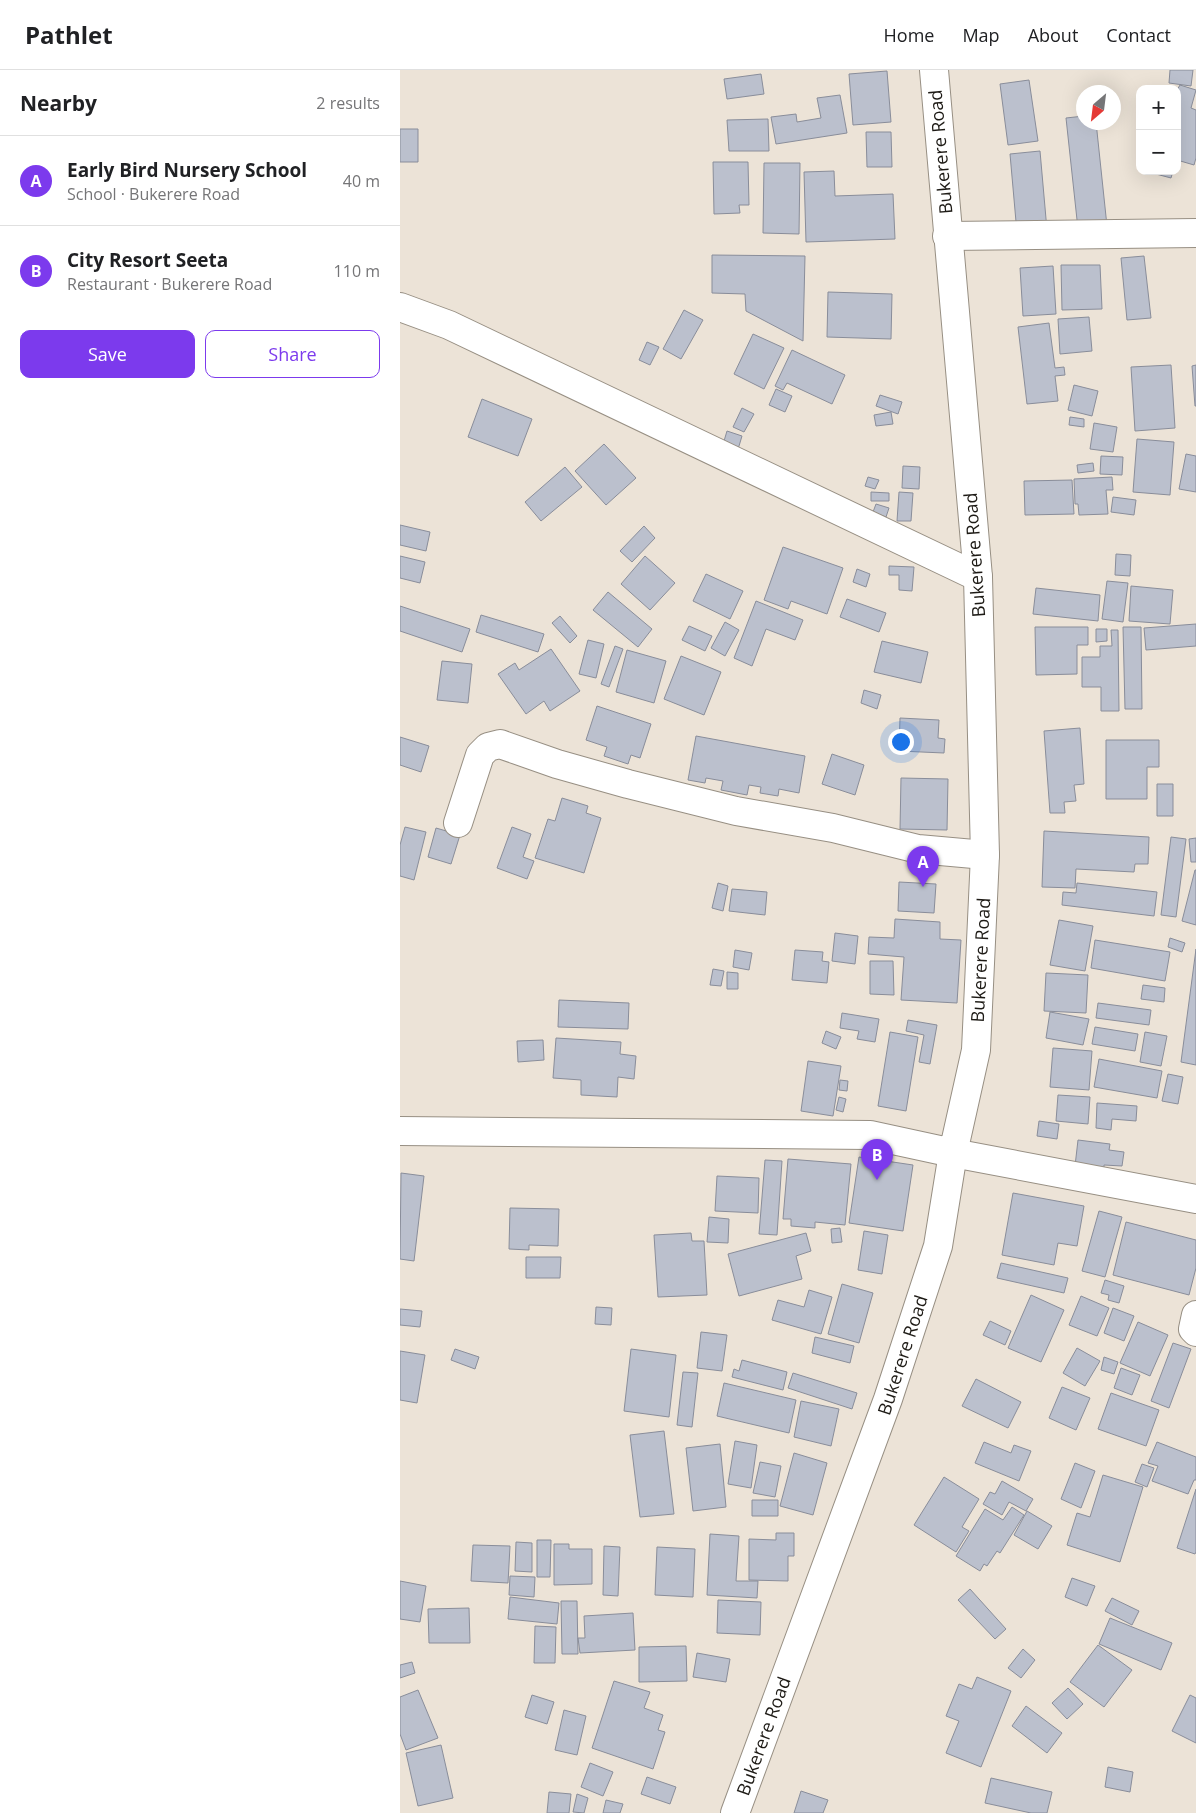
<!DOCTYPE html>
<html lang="en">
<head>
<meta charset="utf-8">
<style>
	body { margin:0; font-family:"Open Sans",sans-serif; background:#f6f6f6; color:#202124 }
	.controls { position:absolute; right:15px; top:15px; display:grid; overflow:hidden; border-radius:10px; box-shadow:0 5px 20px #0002 }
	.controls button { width:45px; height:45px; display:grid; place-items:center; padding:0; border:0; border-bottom:1px solid #e0e0e0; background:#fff; color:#202124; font:25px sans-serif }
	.compass { position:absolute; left:676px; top:15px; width:45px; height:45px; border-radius:50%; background:#fff; box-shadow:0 5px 20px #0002; rotate:208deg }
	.you { position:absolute; left:500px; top:671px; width:18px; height:18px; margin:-12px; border:4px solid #fff; border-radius:50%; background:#1a73e8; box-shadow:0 0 0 8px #1a73e833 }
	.badge { display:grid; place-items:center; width:32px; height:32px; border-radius:50%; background:#7c3aed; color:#fff; font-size:16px; font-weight:700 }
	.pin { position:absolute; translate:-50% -41px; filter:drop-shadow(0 1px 2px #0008) }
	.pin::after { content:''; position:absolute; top:26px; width:18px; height:15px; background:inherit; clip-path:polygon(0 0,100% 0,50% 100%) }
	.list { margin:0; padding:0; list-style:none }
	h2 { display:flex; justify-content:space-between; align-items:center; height:65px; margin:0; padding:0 20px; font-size:21px }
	h2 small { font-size:16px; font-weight:400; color:#757577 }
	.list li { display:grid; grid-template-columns:32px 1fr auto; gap:15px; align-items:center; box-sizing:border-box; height:90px; padding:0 20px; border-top:1px solid #e0e0e0 }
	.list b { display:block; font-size:19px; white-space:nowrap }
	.list p { margin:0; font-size:16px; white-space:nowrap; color:#757577 }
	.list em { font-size:16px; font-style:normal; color:#757577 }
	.actions { display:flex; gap:10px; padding:15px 20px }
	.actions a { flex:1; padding:11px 0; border:1px solid #7c3aed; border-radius:10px; text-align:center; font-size:18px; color:#7c3aed }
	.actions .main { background:#7c3aed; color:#fff }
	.map { position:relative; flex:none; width:796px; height:1743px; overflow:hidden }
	header { display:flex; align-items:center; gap:30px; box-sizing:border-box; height:70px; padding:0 25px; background:#fff; border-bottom:1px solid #e0e0e0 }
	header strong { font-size:24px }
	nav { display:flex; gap:28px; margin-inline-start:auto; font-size:18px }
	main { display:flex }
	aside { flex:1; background:#fff }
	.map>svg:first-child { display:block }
	.building { fill:#bbc0cd; stroke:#898d9a }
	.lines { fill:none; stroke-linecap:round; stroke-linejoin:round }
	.street-casing { stroke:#978f83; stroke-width:30 }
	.secondary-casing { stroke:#978f83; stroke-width:30 }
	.street { stroke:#fff; stroke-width:28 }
	.secondary { stroke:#fff; stroke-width:28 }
	.labels { text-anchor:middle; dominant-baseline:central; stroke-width:4; stroke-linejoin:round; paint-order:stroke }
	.street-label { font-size:18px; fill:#1d1a15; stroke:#fff }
</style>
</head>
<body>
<header>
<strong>Pathlet</strong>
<nav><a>Home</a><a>Map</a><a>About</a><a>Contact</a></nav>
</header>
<main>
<aside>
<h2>Nearby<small>2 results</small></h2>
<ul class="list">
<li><span class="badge">A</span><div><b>Early Bird Nursery School</b><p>School · Bukerere Road</p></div><em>40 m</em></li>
<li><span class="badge">B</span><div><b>City Resort Seeta</b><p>Restaurant · Bukerere Road</p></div><em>110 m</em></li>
</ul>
<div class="actions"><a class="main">Save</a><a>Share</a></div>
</aside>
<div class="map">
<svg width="796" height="1743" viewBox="0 0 796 1743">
	<rect width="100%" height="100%" fill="#ece3d7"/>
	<path class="building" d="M770,0H793L791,16L769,13Z
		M487,1L491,52L453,55L449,4Z
		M361,4L364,24L327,29L324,9Z
		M629,10L638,71L608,75L600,14Z
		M780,15L796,20L791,38L796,40V88L794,95L777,90V20Z
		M440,25L447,63L376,74L371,47L396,44L397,52L421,48L417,28Z
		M684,46V52H696L707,156L678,159L666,48Z
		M368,49L369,81H329L327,50Z
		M0,59H18V92H0Z
		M466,62H491L492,97H467Z
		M640,81L647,160L617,163L610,84Z
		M313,92H348L349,135H339L340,143L314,144Z
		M364,93H400L399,164L363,163Z
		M434,101L435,126L493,124L495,169L406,172L404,102Z
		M756,101H773L771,108L756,104Z
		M312,185L405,186L403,271L346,241L345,224L312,223Z
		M744,186L751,248L727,250L721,188Z
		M661,195H700L702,239L662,240Z
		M653,196L656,244L623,246L620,198Z
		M428,222L492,224L491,269L427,267Z
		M284,240L303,250L281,289L263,279Z
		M689,247L692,281L660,284L658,249Z
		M649,253L655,298L664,297L665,305L655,306L658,331L627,334L618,257Z
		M353,264L384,278L364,319L334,304Z
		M247,272L259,277L250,295L239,290Z
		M392,280L445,305L432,334L387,313L383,320L375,316Z
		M771,295L775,358L735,361L731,297Z
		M796,295V336H795L792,296Z
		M674,315L698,321L692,346L668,340Z
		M376,319L392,326L385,342L369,335Z
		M480,325L502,332L498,344L476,336Z
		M82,329L132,349L118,386L68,367Z
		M342,338L354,344L344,362L333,357Z
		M491,342L493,354L476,356L474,345Z
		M670,347L684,349V357L669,355Z
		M694,353L717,357L713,382L690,379Z
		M327,361L342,366L336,386L321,381Z
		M737,369L774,372L770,425L733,422Z
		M204,374L236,408L206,435L175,401Z
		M786,384L796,386V422L779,419Z
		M701,386L723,387L722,405L700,404Z
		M693,393L694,401L678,403L677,395Z
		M503,396L520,397L519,419L502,418Z
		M165,397L182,417L141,451L125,432Z
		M468,407L479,410L475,419L465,416Z
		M712,407L713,420H706L708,444L679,445L678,434H675L674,409Z
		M672,410L674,444L625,445L624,411Z
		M471,422L489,423V431H471Z
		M499,422L513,423L511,451H497Z
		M713,427L736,430L734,445L711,442Z
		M476,434L489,438L486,447L473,442Z
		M0,455L30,462L26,481L0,475Z
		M244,456L255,468L232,492L220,481Z
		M383,477L443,498L427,544L391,531L388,539L364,530Z
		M716,484L731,485L730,506L715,505Z
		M0,486L25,492L20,513L0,508Z
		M245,486L275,513L250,540L221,514Z
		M489,496L514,497L512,521L499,520V505H489Z
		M457,499L470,504L466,517L453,512Z
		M306,504L343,521L330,549L293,531Z
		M707,511L728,513L723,552L702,549Z
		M731,516L773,520L770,554L729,551Z
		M636,518L700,525L698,551L633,544Z
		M208,522L252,559L238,577L193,540Z
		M447,529L486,543L479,562L440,547Z
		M356,531L403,550L395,570L366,559L352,596L334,588Z
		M0,536L70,559L62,582L0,561Z
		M81,545L144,564L138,582L76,562Z
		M160,546L177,566L170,573L152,553Z
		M325,552L339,560L325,586L311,578Z
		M796,554V576L746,580L744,558Z
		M289,556L312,566L305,581L282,570Z
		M635,557H688V575H677V604L636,605Z
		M723,557H741L742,639H725Z
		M696,559H707V571L696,572Z
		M711,560H718L719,641H701V617H682V587H700V576H712Z
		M188,570L204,574L196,608L179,604Z
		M482,571L528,582L521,613L474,602Z
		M215,576L223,579L209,617L201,614Z
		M151,579L180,621L150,641L144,631L126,644L98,604L115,593L119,600Z
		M227,580L266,591L254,633L216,622Z
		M281,586L321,602L304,645L264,629Z
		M42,591L72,594L68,633L37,630Z
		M464,620L481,625L477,639L461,633Z
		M197,636L251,654L240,688L231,685L228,694L204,686L207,677L186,670Z
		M500,648L539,650L538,668L545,669L544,683L499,681Z
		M680,658L684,714L674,715L676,731L664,732L665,743H650L644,661Z
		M296,666L405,686L399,723L379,719L378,726L360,723L361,717L349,715L347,725L321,720L323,711L306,708L305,713L288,710Z
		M0,667L29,676L21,702L0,695Z
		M706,670H759V697H747V729H706Z
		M432,684L464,695L455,725L422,714Z
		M501,708L548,709L547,760L500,759Z
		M757,714H773V746H757Z
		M162,728L188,736L186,743L201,748L184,803L135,788L148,749L155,751Z
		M5,757L26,762L14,810L0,806V775Z
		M112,757L131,764L123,787L134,791L127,809L97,798Z
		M36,758L60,765L51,794L28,787Z
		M644,761L749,767L748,794H735L734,802L676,799L675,818L642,817Z
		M771,767L786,769L776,847L761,845Z
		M796,768V792H791L789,769Z
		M795,800H796V855L782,851Z
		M499,812L536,814L534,843L498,841Z
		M318,813L328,816L323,841L312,838Z
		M677,813L757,822L754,846L662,835L663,822L676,823Z
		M332,819L367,822L365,845L329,841Z
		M495,849L540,852V869L561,870L557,933L501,930L504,887L468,884L469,867L494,868Z
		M659,850L693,856L685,901L650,895Z
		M435,863L458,866L455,894L432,891Z
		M770,868L785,873L782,882L768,877Z
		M695,870L770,882L765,911L691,898Z
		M796,879V995L781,992Z
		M335,880L352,883L349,900L333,897Z
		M395,880L423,882L422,891L429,892L427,913L392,910Z
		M470,891H493L494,925L470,924Z
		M313,899L324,901L321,916L310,915Z
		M327,902L338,903V919H327Z
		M646,903L688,905L686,943L644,941Z
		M743,915L765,918L764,932L741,929Z
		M159,930L229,933L228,959L158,957Z
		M698,933L751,940L749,955L696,948Z
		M650,942L689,949L683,975L646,968Z
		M442,943L479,949L475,972L457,969L459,961L440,958Z
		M508,950L537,955L530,994L519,992L524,965L506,961Z
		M695,957L738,964L735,981L692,974Z
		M426,961L441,967L436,979L422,973Z
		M490,962L518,967L506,1041L478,1036Z
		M745,962L767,966L761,996L740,992Z
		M156,968L221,972L220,984L236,986L234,1009L218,1007L217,1027L181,1025V1010L153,1008Z
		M143,970L144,990L118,992L117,971Z
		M653,978L692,981L689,1020L650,1017Z
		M699,989L762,1001L757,1028L694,1017Z
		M408,991L441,996L433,1046L401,1041Z
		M768,1004L783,1007L778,1034L762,1031Z
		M440,1010L448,1011L447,1021L439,1020Z
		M658,1025L690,1027L688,1054L656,1051Z
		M439,1027L446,1029L443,1042L436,1040Z
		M697,1033L737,1036L736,1051L712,1049L711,1060L696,1058Z
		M639,1051L659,1054L657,1069L637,1066Z
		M678,1070L710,1074L709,1080L724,1082L722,1096L704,1095V1100L675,1096Z
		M459,1087L513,1095L503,1161L449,1153Z
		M388,1089L451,1094L445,1155L415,1152V1158L391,1156V1149H383Z
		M365,1090L382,1091L377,1165L359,1164Z
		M1,1103L24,1106L14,1191L0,1189Z
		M317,1106L359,1108L358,1143L315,1141Z
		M613,1123L684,1136L677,1176L658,1173L654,1195L602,1185Z
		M110,1138L159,1139L158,1176L129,1175V1180L109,1179Z
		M699,1141L722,1147L705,1207L682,1201Z
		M309,1147L329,1149L328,1173L307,1172Z
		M726,1152L796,1170V1198L789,1225L713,1205Z
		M440,1158L442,1172L432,1173L431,1159Z
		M464,1161L488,1165L482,1204L458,1200Z
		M291,1163L292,1171H304L307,1225L258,1227L254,1165Z
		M406,1163L411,1181L396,1186L402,1209L339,1226L328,1184Z
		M126,1187H161L160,1208H126Z
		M601,1193L668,1208L664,1223L597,1208Z
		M705,1210L724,1216L719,1233L708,1230L709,1225L701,1223Z
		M442,1214L473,1223L459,1273L428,1264Z
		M409,1220L432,1227L421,1264L372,1250L378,1230L404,1237Z
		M631,1225L664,1240L641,1292L608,1278Z
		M681,1226L709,1238L697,1266L669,1255Z
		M196,1237L212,1238L211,1255L195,1254Z
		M713,1238L734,1246L724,1271L704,1263Z
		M0,1239L22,1241L20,1257L0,1255Z
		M590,1251L611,1261L605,1275L583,1265Z
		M738,1252L768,1265L750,1306L720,1293Z
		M301,1262L327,1265L322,1301L297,1298Z
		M415,1267L454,1276L450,1293L412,1283Z
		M773,1273L791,1279L769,1338L751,1331Z
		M677,1278L700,1291L685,1316L663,1303Z
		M55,1279L79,1287L75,1299L51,1290Z
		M231,1279L276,1285L269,1347L224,1341Z
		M0,1281L25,1285L17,1333L0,1330Z
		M704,1287L718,1292L714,1304L701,1300Z
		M342,1290L387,1302L383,1320L332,1307L334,1299L339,1301Z
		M721,1298L740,1305L732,1325L714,1318Z
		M283,1302L298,1303L292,1357L277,1355Z
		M393,1303L457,1323L452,1339L388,1318Z
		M576,1309L621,1332L608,1358L562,1336Z
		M324,1313L396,1330L389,1363L317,1346Z
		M662,1317L690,1328L676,1360L649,1348Z
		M711,1323L759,1340L746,1376L698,1359Z
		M401,1331L439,1339L431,1376L394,1367Z
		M264,1361L274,1444L240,1447L230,1365Z
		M335,1371L357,1375L351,1418L328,1414Z
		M584,1372L611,1383L614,1375L631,1381L619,1411L575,1393Z
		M757,1372L796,1387V1410H794L788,1424L752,1411L758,1396L748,1393Z
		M320,1374L326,1437L293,1441L286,1378Z
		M394,1383L427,1393L413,1445L380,1436Z
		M360,1392L381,1396L375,1427L353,1423Z
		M675,1393L695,1401L681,1438L661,1429Z
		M742,1394L754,1398L747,1417L735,1412Z
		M703,1405L743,1417L720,1492L667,1475L677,1443L690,1447Z
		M544,1407L579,1429L562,1457L569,1461L556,1482L514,1455Z
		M602,1411L633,1429L626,1441L609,1432L602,1445L583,1434L590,1422L595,1424Z
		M796,1419V1482L795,1484L777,1478Z
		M352,1430H378V1446H352Z
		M612,1437L624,1445L600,1483L597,1481L587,1496L584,1494L580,1501L556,1486L585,1439L603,1450Z
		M627,1441L652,1456L638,1479L614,1465Z
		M376,1463H394V1486H388V1511L349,1510V1469L376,1470Z
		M310,1464L339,1466L336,1511H358L357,1528L307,1525Z
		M137,1470H151L150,1507H137Z
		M116,1472L132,1473V1502L115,1501Z
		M154,1474H169V1479H192V1514L154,1515Z
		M73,1475L110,1476L108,1513L71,1511Z
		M204,1476L220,1477L218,1526L203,1525Z
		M257,1477L295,1479L293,1527L255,1525Z
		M110,1506L135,1507L134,1527L109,1525Z
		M672,1508L695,1516L687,1536L665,1527Z
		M0,1511L26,1516L20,1552L0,1549Z
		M570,1519L606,1559L595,1569L558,1530Z
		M110,1527L159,1533L157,1554L108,1549Z
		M712,1528L739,1541L732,1555L705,1541Z
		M318,1530L361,1532L360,1565L317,1563Z
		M161,1531H177L178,1584H162Z
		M69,1538L70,1573H29L28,1539Z
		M233,1543L235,1580L180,1583L178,1568H185L184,1546Z
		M710,1548L772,1573L761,1600L699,1574Z
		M135,1556L156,1557L155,1593H134Z
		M698,1575L732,1600L704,1637L670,1612Z
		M286,1576L287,1611L239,1612V1577Z
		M623,1579L635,1590L621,1608L608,1598Z
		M297,1583L330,1589L326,1612L293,1607Z
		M12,1592L15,1603L0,1608V1595Z
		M577,1607L611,1621L581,1697L546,1683L559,1651L546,1646L559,1614L572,1619Z
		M214,1611L250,1622L244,1638L263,1645L258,1660L265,1662L253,1699L192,1678Z
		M668,1618L683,1634L667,1649L652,1633Z
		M18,1620L38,1668L6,1680L0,1664V1627Z
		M132,1625L154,1632L147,1654L125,1647Z
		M790,1625L796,1628V1673L772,1661Z
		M626,1636L662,1663L647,1683L612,1656Z
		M164,1640L186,1646L177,1685L155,1680Z
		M41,1675L53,1728L18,1736L6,1683Z
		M190,1693L213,1702L203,1726L181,1717Z
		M708,1697L733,1702L730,1722L705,1717Z
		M247,1707L276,1717L270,1734L241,1724Z
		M591,1708L652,1722L647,1743H631L585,1733Z
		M401,1721L428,1730L423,1743H394Z
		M149,1722L171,1724L169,1743H147Z
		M177,1724L188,1728L184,1743L173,1742Z
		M206,1730L223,1734L220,1743H203Z"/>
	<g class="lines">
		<g class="street-casing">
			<path id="street" d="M547,166L796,163
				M0,237L49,255L578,507
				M58,753L80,685L88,677L100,674L157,694L228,714L336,741L433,758L518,779L585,785
				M553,1083L796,1129
				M796,1245L793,1259L796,1262"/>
		</g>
		<g class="secondary-casing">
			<path id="secondary" d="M0,1061L470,1065L553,1083
				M335,1743L488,1329L538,1176L553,1083L576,980L585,785L578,507L534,0"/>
		</g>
		<use href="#street" class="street"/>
		<use href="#secondary" class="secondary"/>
	</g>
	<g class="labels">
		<g class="street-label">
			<text transform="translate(540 82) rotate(-95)">Bukerere Road</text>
			<text transform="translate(574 485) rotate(-94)">Bukerere Road</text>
			<text transform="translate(580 890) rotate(-87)">Bukerere Road</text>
			<text transform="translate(502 1285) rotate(-72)">Bukerere Road</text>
			<text transform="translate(363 1666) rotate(-70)">Bukerere Road</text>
		</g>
	</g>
</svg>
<div class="controls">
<button>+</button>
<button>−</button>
</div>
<svg class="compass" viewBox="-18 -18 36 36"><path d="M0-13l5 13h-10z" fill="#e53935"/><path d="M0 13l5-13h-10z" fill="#757577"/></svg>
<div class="you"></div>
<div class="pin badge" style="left:523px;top:817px">A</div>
<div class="pin badge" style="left:477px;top:1110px">B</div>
</div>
</main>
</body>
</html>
